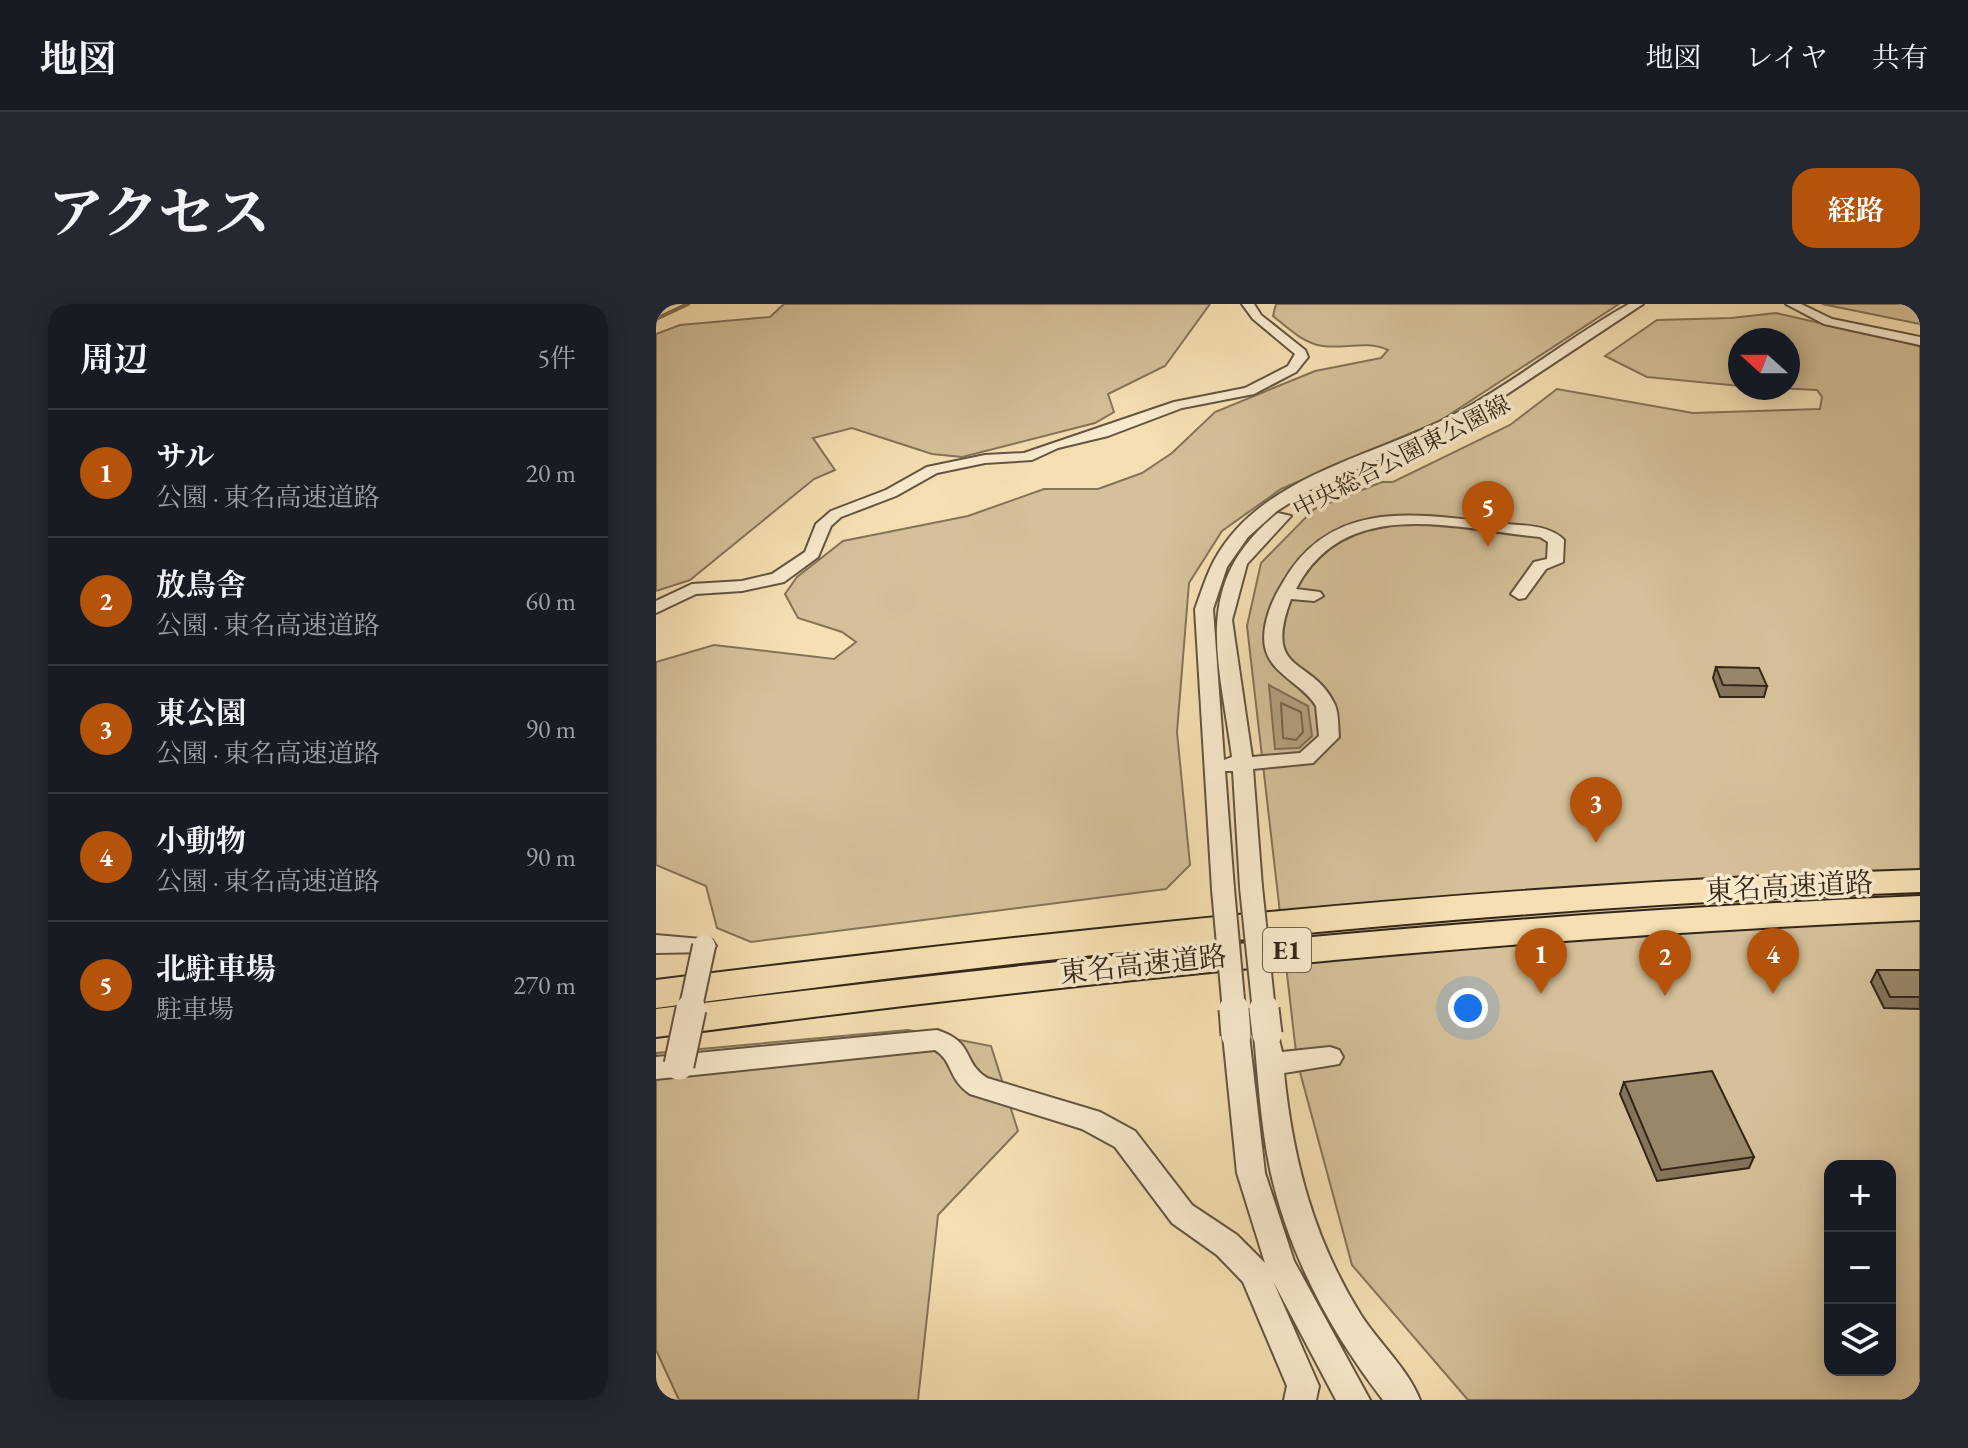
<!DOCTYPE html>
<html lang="ja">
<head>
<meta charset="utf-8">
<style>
	body { margin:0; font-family:"EB Garamond","Noto Serif JP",serif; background:#242831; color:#f1f3f6 }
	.controls { position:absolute; right:24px; bottom:24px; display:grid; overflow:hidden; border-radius:16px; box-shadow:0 4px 20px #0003 }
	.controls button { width:72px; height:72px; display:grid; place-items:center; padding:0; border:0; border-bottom:2px solid #363941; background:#171b24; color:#f1f3f6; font:40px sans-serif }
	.compass { position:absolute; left:1072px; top:24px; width:72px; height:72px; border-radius:50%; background:#171b24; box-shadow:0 4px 20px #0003; rotate:291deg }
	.you { position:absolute; left:812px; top:704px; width:28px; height:28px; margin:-20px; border:6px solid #fff; border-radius:50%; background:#1a73e8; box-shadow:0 0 0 12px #1a73e833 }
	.badge { display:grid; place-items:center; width:52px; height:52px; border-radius:50%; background:#b45309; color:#fff; font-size:26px; font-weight:700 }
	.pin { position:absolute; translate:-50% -66px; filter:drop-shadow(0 2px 4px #0008) }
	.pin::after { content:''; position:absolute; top:42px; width:28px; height:24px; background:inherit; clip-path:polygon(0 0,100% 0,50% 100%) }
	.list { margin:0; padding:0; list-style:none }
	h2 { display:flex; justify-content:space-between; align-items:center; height:104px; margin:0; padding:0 32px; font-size:34px }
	h2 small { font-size:26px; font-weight:400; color:#9ea1a6 }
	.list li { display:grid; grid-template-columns:52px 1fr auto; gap:24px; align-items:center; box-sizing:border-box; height:128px; padding:0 32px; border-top:2px solid #363941 }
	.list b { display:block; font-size:30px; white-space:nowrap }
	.list p { margin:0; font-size:26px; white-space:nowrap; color:#9ea1a6 }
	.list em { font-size:26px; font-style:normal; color:#9ea1a6 }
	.icon { flex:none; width:44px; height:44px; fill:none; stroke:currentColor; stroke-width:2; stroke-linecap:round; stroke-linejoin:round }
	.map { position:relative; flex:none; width:1264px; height:1096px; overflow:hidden; border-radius:24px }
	header { display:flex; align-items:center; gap:48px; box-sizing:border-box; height:112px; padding:0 40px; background:#171b24; border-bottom:2px solid #363941 }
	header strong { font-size:38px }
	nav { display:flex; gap:44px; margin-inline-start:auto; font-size:28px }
	.intro { display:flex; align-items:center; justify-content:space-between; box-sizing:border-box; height:192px; padding:0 48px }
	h1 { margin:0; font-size:56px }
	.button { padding:20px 36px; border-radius:24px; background:#b45309; color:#fff; font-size:28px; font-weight:700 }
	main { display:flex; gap:48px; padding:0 48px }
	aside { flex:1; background:#171b24; border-radius:24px; box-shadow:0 4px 20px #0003 }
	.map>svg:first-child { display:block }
	.green { fill:#d5c099; stroke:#847359; stroke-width:2; fill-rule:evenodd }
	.water { fill:#b4a17f; stroke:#807056; stroke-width:2 }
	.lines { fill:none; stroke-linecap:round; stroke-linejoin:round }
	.shore { stroke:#74644c; stroke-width:2 }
	.stream { stroke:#807056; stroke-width:4 }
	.minor-casing { stroke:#645440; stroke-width:4 }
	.highway-casing { stroke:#332619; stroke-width:4 }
	.minor { fill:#f9ebce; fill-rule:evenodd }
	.highway { fill:#f6e0b3; fill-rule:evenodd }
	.minor-bridge-far1-casing { stroke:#645440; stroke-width:26; stroke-linecap:butt }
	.minor-bridge-casing { stroke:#645440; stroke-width:33; stroke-linecap:butt }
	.minor-bridge-far1 { stroke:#f9ebce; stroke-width:22 }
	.minor-bridge { stroke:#f9ebce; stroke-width:29 }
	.wall { fill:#83745a; stroke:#332619; stroke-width:2 }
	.building { fill:#988769; stroke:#332619; stroke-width:2 }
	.labels { text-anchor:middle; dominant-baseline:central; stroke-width:7; stroke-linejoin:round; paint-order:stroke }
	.far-street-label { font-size:24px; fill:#332619; stroke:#f9ebce }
	.shield { fill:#f9ebce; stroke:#6e614f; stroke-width:2 }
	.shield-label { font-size:26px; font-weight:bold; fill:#332619 }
	.street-label { font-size:28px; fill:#332619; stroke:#f9ebce }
</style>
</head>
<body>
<header>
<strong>地図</strong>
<nav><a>地図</a><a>レイヤ</a><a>共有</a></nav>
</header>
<div class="intro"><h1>アクセス</h1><a class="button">経路</a></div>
<main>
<aside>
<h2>周辺<small>5件</small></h2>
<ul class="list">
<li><span class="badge">1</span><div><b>サル</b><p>公園 · 東名高速道路</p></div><em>20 m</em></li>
<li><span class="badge">2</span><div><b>放鳥舎</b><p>公園 · 東名高速道路</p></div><em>60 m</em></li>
<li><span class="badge">3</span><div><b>東公園</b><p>公園 · 東名高速道路</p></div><em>90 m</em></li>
<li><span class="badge">4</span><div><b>小動物</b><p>公園 · 東名高速道路</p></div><em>90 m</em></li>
<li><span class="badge">5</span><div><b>北駐車場</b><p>駐車場</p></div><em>270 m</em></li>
</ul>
</aside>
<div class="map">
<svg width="1264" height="1096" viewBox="0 0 1264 1096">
	<rect width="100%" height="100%" fill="#f6e0b3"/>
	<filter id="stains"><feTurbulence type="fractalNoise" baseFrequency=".0025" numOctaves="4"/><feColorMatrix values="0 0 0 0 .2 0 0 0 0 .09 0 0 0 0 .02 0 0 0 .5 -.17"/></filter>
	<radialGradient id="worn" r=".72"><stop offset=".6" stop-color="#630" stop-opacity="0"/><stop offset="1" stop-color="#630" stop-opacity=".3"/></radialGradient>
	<path class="green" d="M128,0H554L509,62L452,90L458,108L439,119L306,153L276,150L196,124L157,134L179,166L158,175L34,276L0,287V30L24,21L114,13Z
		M620,0H963L782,118L625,185L566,227L533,279L521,428L534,561L510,585L95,638L61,624L50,582L0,561V358L58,341L178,355L200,338L186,328L142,314L129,290L141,273L187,237L312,212L388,185H442L486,169L516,149L559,108L659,67L725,54L732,46C711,36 689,45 667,42C647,39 633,25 617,12Z
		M1166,0H1264V20Z
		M1120,9L1264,42V1096H812L696,961L641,757L591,322L605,259L658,205L726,178H737L854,121L901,85L1037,109L1164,105L1166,93L1161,86L1122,84H1132V36H1084V82L991,73L949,52L1001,16L1075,14ZM1174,862H1234V1066H1174Z
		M252,726L335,742L362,827L282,911L262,1096H23L0,1046V749Z"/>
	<path class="water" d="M613,381L652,402L656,432L643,444L619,445Z"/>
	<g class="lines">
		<path class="shore" d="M625,399L645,408L647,428L640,436L627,434Z"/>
		<path class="stream" d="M0,15L32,0"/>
		<g class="minor-casing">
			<path id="minor" d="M586,0H598L605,11L649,46L652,53L640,68L598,90L526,104L452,132L402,144L376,156L329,159L281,169L240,192L185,213L175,222L162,253L128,278L86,287L40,290L0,309V297L36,280L86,277L116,270L149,248L160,220L175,207L230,186L271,163L329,151L368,149L518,98L589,84L632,62L639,50L597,15Z
				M973,0H987L830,104L769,135L654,186L621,207L592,233L571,263L557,305L568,456L576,453C564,357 533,279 622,209L635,212L591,260L576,316L596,453L644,449L663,432L660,402C647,380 614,370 609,343C605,322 616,296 626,280C673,195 757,209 839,219C861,222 892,219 908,236L907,258L890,265L869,294L863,295L855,290L878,258L891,255L892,238L884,233C799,225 689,190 640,285L664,288L667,292L658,297L635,295C606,372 657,352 679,401C683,411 682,423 683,433L657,459L597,465L606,583L595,591L584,583L577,467H569L578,585L567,593L559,591L556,585L539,305C544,292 548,278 554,265C596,173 716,154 797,111C858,79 912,34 973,0Z
				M1130,0H1145L1176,15L1264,33V41L1168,20Z
				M0,631L56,636L60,642L56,648L0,649Z
				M611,720L620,723L626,748L674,743L683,746L687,753L683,760L628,769C637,857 658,936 705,1011C723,1039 752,1065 764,1096H727C675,1029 632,949 614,865C605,821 602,775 598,730L602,723Z
				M580,721L589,724L593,731L609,869L638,957L714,1096H680L617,977L663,1082L660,1096H628L631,1082L587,978L561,951L516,919L459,843L426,825L314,790C291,774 298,758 279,746L0,775V753L281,726C320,739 305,757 331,774L444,808L479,827L536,901L581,931L609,959L581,869L567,731L571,724Z"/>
		</g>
		<g class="highway-casing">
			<path id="highway" d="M1264,566V588C840,603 420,649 0,704V676C420,624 840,579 1264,566Z
				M1264,592V616C840,634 420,678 0,733V705C420,652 841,610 1264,592Z"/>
		</g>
		<use href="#minor" class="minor"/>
		<use href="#highway" class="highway"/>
		<g class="minor-bridge-far1-casing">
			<path id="minor-bridge-far1" d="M595,583L608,707
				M567,585L578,707
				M34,707L48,642"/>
		</g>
		<g class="minor-bridge-casing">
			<path id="minor-bridge" d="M578,705L580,731
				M608,705L611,730
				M23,761L35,705"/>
		</g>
		<use href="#minor-bridge-far1" class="minor-bridge-far1"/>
		<use href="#minor-bridge" class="minor-bridge"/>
	</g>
	<path class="wall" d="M1060,363L1111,382L1108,393H1064L1057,374Z
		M1221,666H1264V705L1228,704L1215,678Z
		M968,778L1098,853L1093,864L1001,877L964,790Z"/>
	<path class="building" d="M1060,363L1103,364L1111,382L1067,381Z
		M1221,666H1264V693H1234Z
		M1056,767L1098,853L1005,866L968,778Z"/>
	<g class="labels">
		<g class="far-street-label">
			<text transform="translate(745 152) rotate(-27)">中央総合公園東公園線</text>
		</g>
		<rect class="shield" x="607" y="624" width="48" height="44" rx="6"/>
		<g class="shield-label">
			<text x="631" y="646">E1</text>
		</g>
		<g class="street-label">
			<text transform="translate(1133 582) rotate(-3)">東名高速道路</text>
			<text transform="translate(487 660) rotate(-6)">東名高速道路</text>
		</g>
	</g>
	<rect width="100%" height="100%" filter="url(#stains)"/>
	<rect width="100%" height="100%" fill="url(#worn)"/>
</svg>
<div class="controls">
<button>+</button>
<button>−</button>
<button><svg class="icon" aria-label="layers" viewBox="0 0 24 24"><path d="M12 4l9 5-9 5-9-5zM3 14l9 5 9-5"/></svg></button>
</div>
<svg class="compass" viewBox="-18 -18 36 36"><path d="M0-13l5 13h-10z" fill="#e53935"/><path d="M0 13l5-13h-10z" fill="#9ea1a6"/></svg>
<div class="you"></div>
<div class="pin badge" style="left:885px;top:690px">1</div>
<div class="pin badge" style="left:1009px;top:692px">2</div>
<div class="pin badge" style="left:940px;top:539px">3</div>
<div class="pin badge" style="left:1117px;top:690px">4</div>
<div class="pin badge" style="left:832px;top:243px">5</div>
</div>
</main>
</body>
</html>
